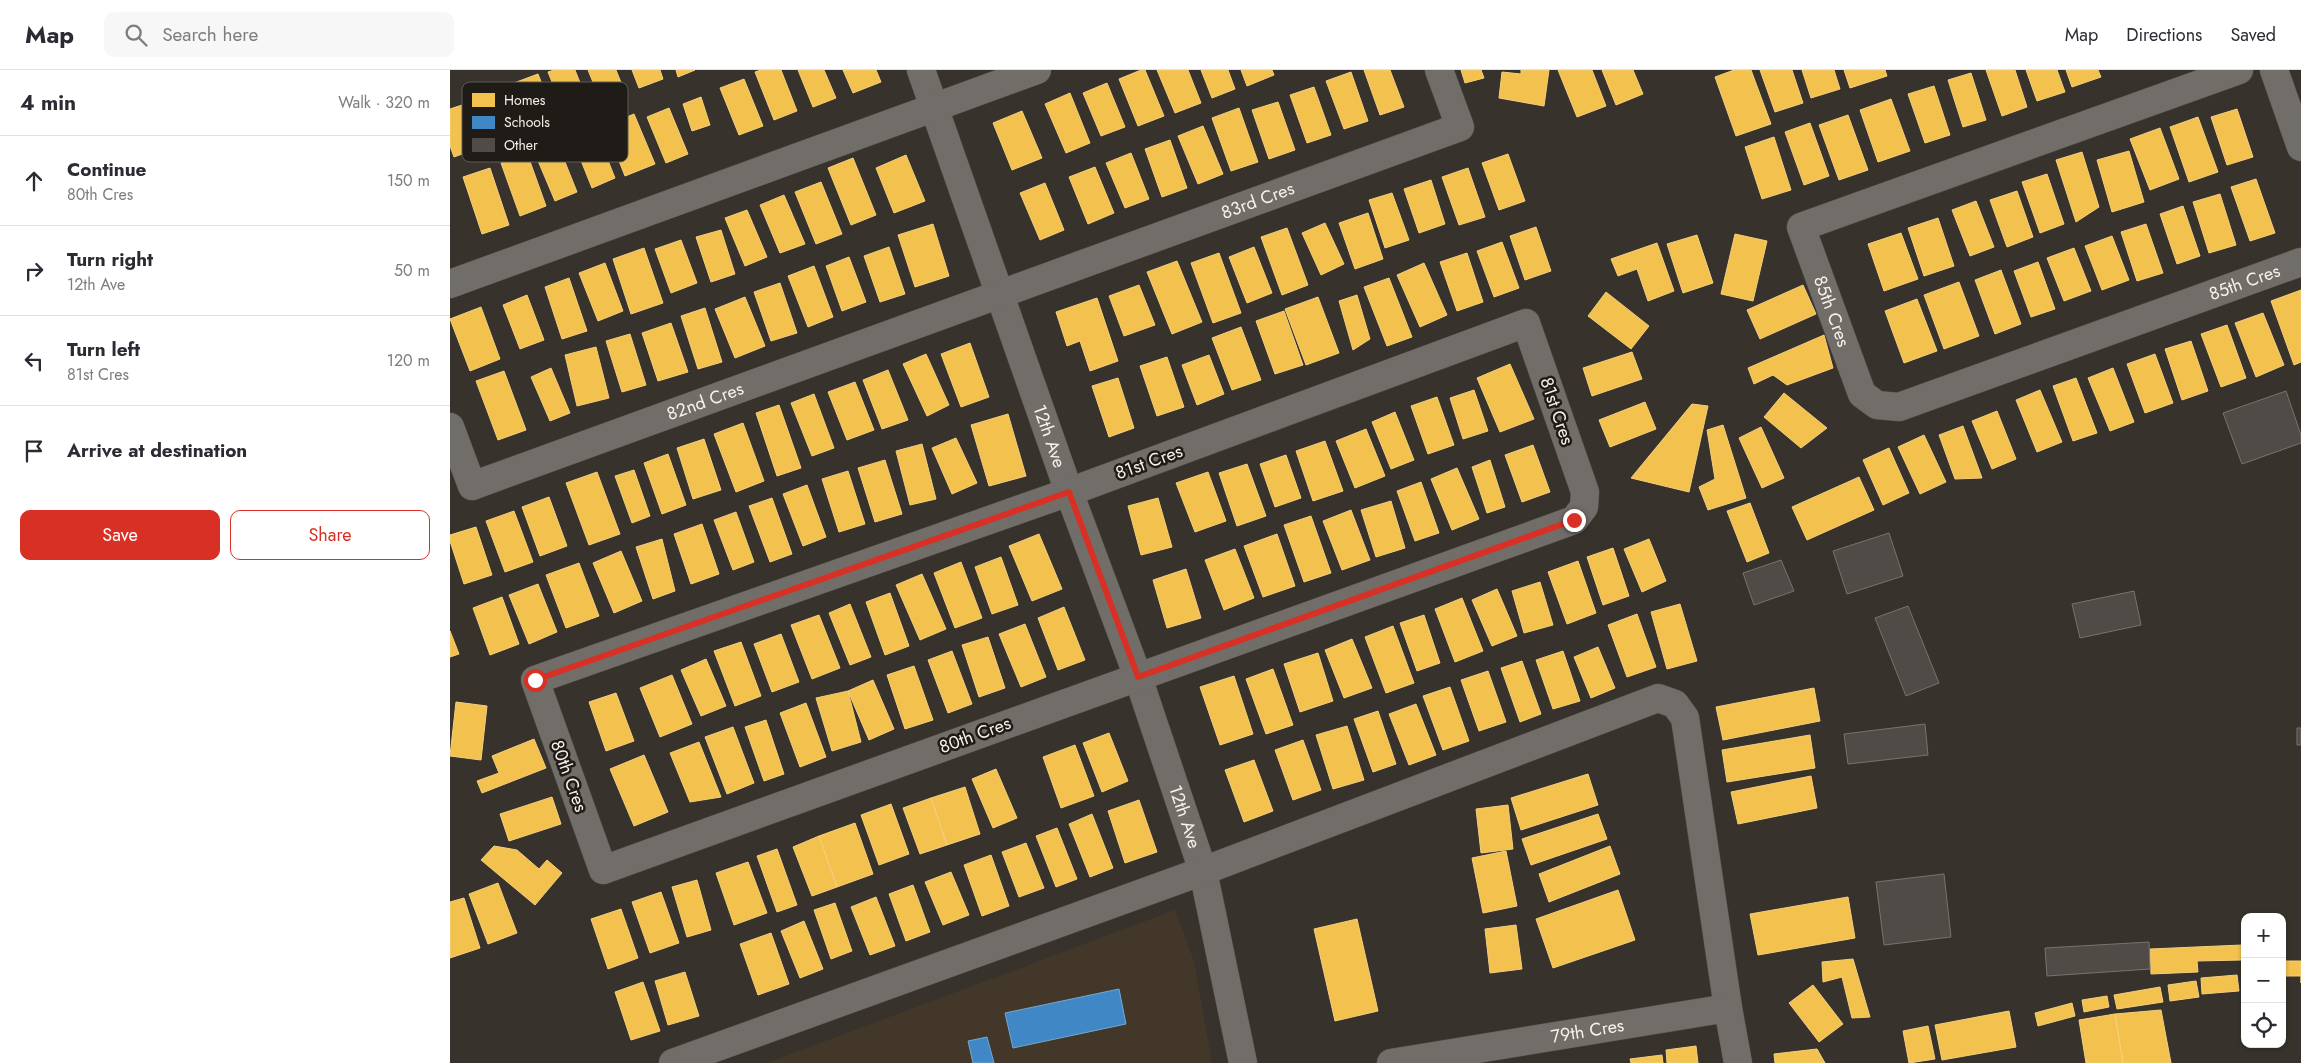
<!DOCTYPE html>
<html lang="en">
<head>
<meta charset="utf-8">
<style>
	body { margin:0; font-family:Jost,sans-serif; background:#f7f7f7; color:#2b2b33 }
	.controls { position:absolute; right:15px; bottom:15px; display:grid; overflow:hidden; border-radius:10px; box-shadow:0 1px 4px #0004 }
	.controls button { width:45px; height:45px; display:grid; place-items:center; padding:0; border:0; border-bottom:1px solid #e1e1e2; background:#fff; color:#2b2b33; font:25px sans-serif }
	.stop { position:absolute; width:15px; height:15px; margin:-11px; border:4px solid #d93025; border-radius:50%; background:#fff }
	.stop.end { background:#d93025; border-color:#fff; box-shadow:0 1px 5px #0008 }
	.list { margin:0; padding:0; list-style:none }
	h2 { display:flex; justify-content:space-between; align-items:center; height:65px; margin:0; padding:0 20px; font-size:21px }
	h2 small { font-size:16px; font-weight:400; color:#7c7c81 }
	.list li { display:grid; grid-template-columns:32px 1fr auto; gap:15px; align-items:center; box-sizing:border-box; height:90px; padding:0 20px; border-top:1px solid #e1e1e2 }
	.list b { display:block; font-size:19px; white-space:nowrap }
	.list p { margin:0; font-size:16px; white-space:nowrap; color:#7c7c81 }
	.list em { font-size:16px; font-style:normal; color:#7c7c81 }
	.actions { display:flex; gap:10px; padding:15px 20px }
	.actions a { flex:1; padding:11px 0; border:1px solid #d93025; border-radius:10px; text-align:center; font-size:18px; color:#d93025 }
	.actions .main { background:#d93025; color:#fff }
	.icon { flex:none; width:28px; height:28px; fill:none; stroke:currentColor; stroke-width:2; stroke-linecap:round; stroke-linejoin:round }
	.map { position:relative; flex:none; width:1851px; height:993px; overflow:hidden }
	header { display:flex; align-items:center; gap:30px; box-sizing:border-box; height:70px; padding:0 25px; background:#fff; border-bottom:1px solid #e1e1e2 }
	header strong { font-size:24px }
	nav { display:flex; gap:28px; margin-inline-start:auto; font-size:18px }
	.search { width:350px; height:45px; background:#f7f7f7; display:flex; align-items:center; gap:12px; box-sizing:border-box; padding:0 18px; border-radius:10px; color:#7c7c81; font-size:19px }
	main { display:flex }
	aside { flex:1; background:#fff }
	.map>svg:first-child { display:block }
	.built { fill:#433729 }
	.homes { fill:#f2c14e; stroke:#f4cf7d }
	.schools { fill:#3f88c5; stroke:#76a8d0 }
	.building { fill:#504b46; stroke:#78736d }
	.lines { fill:none; stroke-linecap:round; stroke-linejoin:round }
	.minor-casing { stroke:#56514c; stroke-width:29 }
	.minor { stroke:#716d68; stroke-width:28 }
	.route { stroke:#d93025; stroke-width:6 }
	.labels { text-anchor:middle; dominant-baseline:central; stroke-width:5; stroke-linejoin:round; paint-order:stroke }
	.street-label { font-size:18px; fill:#f7f1ea; stroke:#1f1b16 }
	.key { fill:#1f1b16; stroke:#605b56; stroke-width:1 }
	.key-label { font-size:14px; fill:#f7f1ea }
</style>
</head>
<body>
<header>
<strong>Map</strong>
<div class="search"><svg class="icon" aria-label="search" viewBox="0 0 24 24"><circle cx="10" cy="10" r="6"/><path d="M15 15l6 6"/></svg>Search here</div>
<nav><a>Map</a><a>Directions</a><a>Saved</a></nav>
</header>
<main>
<aside>
<h2>4 min<small>Walk · 320 m</small></h2>
<ul class="list">
<li><svg class="icon" aria-label="ahead" viewBox="0 0 24 24"><path d="M12 20V5M6 11l6-6 6 6"/></svg><div><b>Continue</b><p>80th Cres</p></div><em>150 m</em></li>
<li><svg class="icon" aria-label="right" viewBox="0 0 24 24"><path d="M7 20v-9h11M14 6l5 5-5 5"/></svg><div><b>Turn right</b><p>12th Ave</p></div><em>50 m</em></li>
<li><svg class="icon" aria-label="left" viewBox="0 0 24 24"><path d="M17 20v-9H6M10 6l-5 5 5 5"/></svg><div><b>Turn left</b><p>81st Cres</p></div><em>120 m</em></li>
<li><svg class="icon" aria-label="arrive" viewBox="0 0 24 24"><path d="M6 21V4h12l-3 4 3 4H6"/></svg><div><b>Arrive at destination</b></div></li>
</ul>
<div class="actions"><a class="main">Save</a><a>Share</a></div>
</aside>
<div class="map">
<svg width="1851" height="993" viewBox="0 0 1851 993">
	<rect width="100%" height="100%" fill="#38322c"/>
	<path class="built" d="M725,840L744,891L762,993H317Z"/>
	<path class="homes" d="M104,0H125L140,38L116,47L98,2Z
		M138,0H166L176,25L152,34Z
		M182,0H210L213,9L189,18Z
		M226,0H245L228,7Z
		M311,0H331L347,41L324,50L305,2Z
		M348,0H374L386,28L363,37Z
		M393,0H426L431,12L403,23Z
		M691,0H695L714,46L688,56L669,9Z
		M707,0H738L751,33L725,43Z
		M751,0H778L785,19L762,28Z
		M791,0H822L824,5L797,16Z
		M914,0H940L954,37L930,45Z
		M1011,0H1031L1034,8L1015,13Z
		M1071,0H1099L1094,36L1049,28L1052,2L1071,4Z
		M1108,0H1142L1156,36L1127,47Z
		M1152,0H1183L1193,24L1166,35Z
		M1284,0H1301L1321,54L1286,66L1265,7Z
		M1310,0H1342L1353,33L1325,42Z
		M1352,0H1384L1390,19L1361,28Z
		M1394,0H1435L1437,6L1400,18Z
		M1536,0H1565L1577,37L1552,46Z
		M1576,0H1607L1615,22L1587,31Z
		M1616,0H1648L1651,7L1622,17Z
		M901,2L918,51L894,59L876,11Z
		M1521,3L1536,50L1513,57L1498,10Z
		M88,4L105,47L78,57L61,14Z
		M294,9L313,56L289,65L270,18Z
		M657,13L675,57L651,66L633,23Z
		M1484,16L1500,65L1475,73L1458,24Z
		M864,17L881,65L857,73L840,25Z
		M620,23L640,73L616,83L595,34Z
		M251,27L260,55L242,61L233,34Z
		M1441,29L1460,81L1428,92L1410,40Z
		M828,32L845,80L819,89L802,40Z
		M15,34L31,77L4,87L0,76V39Z
		M219,38L238,84L216,93L197,47Z
		M789,38L808,92L781,101L762,48Z
		M1787,39L1803,87L1777,95L1761,47Z
		M572,41L592,88L562,100L543,53Z
		M184,44L205,94L175,106L155,56Z
		M1398,45L1418,100L1389,110L1369,55Z
		M1748,47L1768,102L1739,112L1720,57Z
		M1360,53L1379,106L1354,115L1335,62Z
		M753,56L773,104L748,114L728,66Z
		M1710,58L1729,109L1700,120L1680,69Z
		M147,63L165,108L142,118L124,73Z
		M1324,67L1341,120L1312,129L1295,77Z
		M720,70L737,118L712,127L695,79Z
		M109,77L127,122L105,131L86,86Z
		M1679,81L1694,132L1662,142L1647,90Z
		M1632,82L1649,137L1626,152L1606,90Z
		M77,83L96,136L70,146L51,93Z
		M681,83L699,129L675,138L656,93Z
		M1058,84L1075,131L1049,140L1032,93Z
		M456,85L475,131L444,143L426,98Z
		M403,88L426,145L401,155L378,98Z
		M645,97L664,143L638,154L619,107Z
		M40,98L59,155L32,164L13,107Z
		M1018,98L1035,147L1009,155L992,107Z
		M1597,104L1614,154L1590,163L1572,112Z
		M1806,109L1825,163L1800,171L1781,117Z
		M981,110L995,154L969,163L954,119Z
		M371,112L392,164L366,174L345,122Z
		M595,113L614,160L590,170L570,123Z
		M1567,121L1583,167L1557,177L1540,130Z
		M942,123L959,170L935,178L919,130Z
		M1770,124L1786,175L1759,183L1743,132Z
		M334,125L355,174L330,183L310,135Z
		M1526,131L1544,177L1520,186L1502,140Z
		M1733,136L1750,186L1727,194L1710,144Z
		M297,140L317,187L295,196L275,148Z
		M918,143L933,189L905,199L889,153Z
		M1488,148L1504,196L1474,206L1458,158Z
		M875,153L894,194L871,205L852,163Z
		M483,154L499,206L465,217L448,165Z
		M1696,154L1713,203L1687,211L1671,162Z
		M1086,157L1101,201L1075,210L1060,166Z
		M837,158L858,215L832,225L811,167Z
		M271,160L285,204L261,212L246,167Z
		M1451,163L1468,209L1434,221L1418,174Z
		M1285,164L1317,171L1303,231L1271,224Z
		M1247,165L1263,213L1233,223L1217,174Z
		M1662,166L1679,210L1652,220L1635,176Z
		M231,170L247,213L221,223L205,179Z
		M1052,172L1069,218L1044,227L1027,181Z
		M1207,173L1224,221L1198,231L1187,199L1168,206L1161,189Z
		M439,177L455,224L430,232L414,186Z
		M804,177L822,223L797,233L779,187Z
		M194,178L213,233L181,244L163,189Z
		M1624,178L1641,221L1614,231L1597,188Z
		M769,183L791,243L763,253L741,193Z
		M1017,183L1033,232L1007,241L990,192Z
		M399,187L416,232L392,241L376,196Z
		M727,191L752,252L722,264L697,202Z
		M1588,192L1605,239L1581,247L1564,201Z
		M155,193L173,241L148,251L129,203Z
		M974,193L997,245L970,257L947,205Z
		M364,196L383,247L358,257L338,206Z
		M1551,200L1571,254L1545,264L1525,210Z
		M119,208L137,261L112,269L95,217Z
		M939,208L962,267L937,276L914,217Z
		M1509,212L1529,266L1494,279L1474,225Z
		M330,213L347,263L321,271L304,222Z
		M689,215L705,255L674,266L659,226Z
		M1353,215L1366,244L1310,269L1297,240Z
		M1851,220V292L1844,295L1821,231Z
		M1156,222L1199,256L1181,279L1138,246Z
		M77,225L94,270L70,279L53,235Z
		M907,225L920,269L903,280L889,231Z
		M295,227L315,276L285,288L265,239Z
		M868,227L889,283L856,295L835,239Z
		M647,228L668,291L640,301L630,271L617,276L606,242Z
		M1467,229L1487,281L1454,293L1435,241Z
		M31,237L50,289L20,301L0,249Z
		M255,238L272,292L248,299L231,246Z
		M834,241L853,295L825,304L806,251Z
		M1813,243L1834,295L1806,307L1785,253Z
		M221,253L238,302L208,311L192,263Z
		M1777,255L1796,308L1771,317L1751,264Z
		M791,257L811,310L782,320L762,268Z
		M180,264L196,315L172,322L156,271Z
		M1374,265L1383,298L1337,315L1323,305L1304,314L1298,298Z
		M1741,271L1758,321L1732,330L1715,279Z
		M520,273L539,327L511,337L491,284Z
		M146,277L159,328L127,336L115,285Z
		M1182,282L1192,309L1142,326L1133,298Z
		M476,284L499,335L477,346L453,294Z
		M1705,284L1723,333L1695,343L1677,294Z
		M759,285L774,324L747,335L732,295Z
		M717,287L734,337L707,346L690,296Z
		M1060,294L1084,349L1050,362L1027,308Z
		M101,298L120,343L100,351L81,307Z
		M1663,298L1684,352L1660,361L1638,308Z
		M438,300L458,350L432,359L413,310Z
		M54,301L76,360L48,370L26,311Z
		M668,308L684,358L659,367L642,316Z
		M1626,308L1647,363L1623,371L1603,316Z
		M405,312L424,360L397,370L378,322Z
		M1024,320L1038,361L1013,369L1000,328Z
		M1590,320L1612,372L1587,382L1566,330Z
		M1334,323L1377,358L1351,378L1314,347Z
		M364,324L384,378L362,386L341,333Z
		M987,327L1004,375L978,384L961,336Z
		M1195,332L1206,359L1160,377L1149,350Z
		M1242,334L1258,336L1239,422L1181,408Z
		M329,335L351,398L327,406L306,343Z
		M1547,341L1566,389L1542,399L1522,351Z
		M945,342L964,390L941,399L922,352Z
		M558,344L576,406L539,416L521,355Z
		M293,353L314,411L286,422L264,364Z
		M1273,355L1296,428L1258,440L1249,417L1265,409L1257,360Z
		M1513,356L1532,408L1505,409L1489,365Z
		M1311,357L1334,408L1312,418L1289,368Z
		M916,359L935,406L905,418L886,371Z
		M1474,365L1496,412L1470,424L1448,377Z
		M506,368L527,413L502,424L482,378Z
		M254,369L271,420L243,429L227,378Z
		M875,371L893,421L863,431L846,381Z
		M472,374L486,429L460,435L446,381Z
		M1083,375L1100,422L1072,432L1055,385Z
		M1439,378L1459,423L1433,435L1413,390Z
		M218,384L236,435L212,444L194,393Z
		M836,385L851,428L825,437L810,394Z
		M435,390L452,444L425,452L408,398Z
		M1040,390L1055,437L1037,443L1022,397Z
		M797,394L816,446L787,456L769,403Z
		M1007,398L1029,449L1002,460L981,409Z
		M184,400L200,446L182,453L165,406Z
		M398,401L415,454L389,462L372,409Z
		M147,402L170,464L139,475L116,413Z
		M758,402L776,451L745,462L726,413Z
		M1409,407L1424,440L1357,470L1342,437Z
		M971,412L989,463L965,471L947,421Z
		M357,415L376,467L353,476L333,424Z
		M99,427L117,476L90,486L72,437Z
		M322,428L342,484L320,492L299,436Z
		M708,428L722,477L691,485L678,436Z
		M941,431L955,478L926,487L911,440Z
		M1300,433L1319,483L1297,492L1277,441Z
		M901,440L920,490L892,500L873,451Z
		M64,441L83,492L55,502L36,451Z
		M286,442L304,492L283,500L264,450Z
		M861,446L881,503L854,512L834,455Z
		M252,454L269,504L241,514L224,464Z
		M26,457L42,505L14,514L0,471V465Z
		M589,464L612,519L582,531L559,476Z
		M827,464L845,516L813,527L794,476Z
		M212,469L225,521L203,529L186,477Z
		M1199,469L1216,511L1192,522L1174,479Z
		M1163,478L1179,526L1153,535L1137,487Z
		M785,479L804,528L774,540L755,490Z
		M171,481L192,531L164,543L143,493Z
		M551,487L568,535L542,544L525,497Z
		M1128,491L1146,543L1117,554L1098,502Z
		M511,492L532,548L505,558L484,503Z
		M129,493L149,546L116,558L96,505Z
		M736,499L751,548L717,558L703,510Z
		M472,504L496,559L470,570L446,515Z
		M1090,512L1103,555L1074,563L1062,521Z
		M88,514L107,562L79,574L59,525Z
		M1047,519L1067,566L1042,576L1022,530Z
		M440,523L459,576L435,585L416,532Z
		M52,527L69,574L40,585L23,538Z
		M1012,528L1033,581L1005,592L985,539Z
		M400,534L421,587L400,595L379,543Z
		M1230,534L1247,591L1217,599L1201,542Z
		M614,537L635,590L608,600L588,548Z
		M1187,544L1206,597L1177,607L1158,555Z
		M369,545L390,598L362,609L341,555Z
		M974,545L990,593L967,601L950,553Z
		M575,554L596,607L571,617L549,564Z
		M943,556L964,613L936,623L915,567Z
		M0,561L9,584L0,587Z
		M331,564L349,612L322,622L304,574Z
		M538,567L555,618L529,627L512,575Z
		M902,569L922,618L894,628L875,580Z
		M291,572L311,626L285,636L264,581Z
		M1148,577L1165,618L1141,628L1124,587Z
		M502,581L522,634L498,643L478,590Z
		M1113,581L1130,631L1103,639L1086,590Z
		M868,583L883,631L850,642L834,594Z
		M256,589L276,636L251,646L231,600Z
		M1072,591L1091,644L1070,652L1051,598Z
		M464,596L483,650L455,659L437,605Z
		M823,599L843,655L816,664L796,609Z
		M1038,601L1056,652L1029,661L1011,610Z
		M222,605L242,654L210,667L190,618Z
		M784,606L803,664L770,675L750,617Z
		M423,610L444,659L419,670L398,621Z
		M1000,617L1019,671L993,680L973,626Z
		M1364,618L1370,651L1273,670L1266,637Z
		M398,621L411,672L382,681L366,628Z
		M166,623L184,671L156,681L139,632Z
		M6,632L37,636L31,690L0,686Z
		M356,633L376,687L350,697L330,643Z
		M966,634L986,685L959,695L939,644Z
		M928,641L946,694L923,702L904,649Z
		M316,650L334,704L314,711L295,657Z
		M897,656L914,710L883,719L866,665Z
		M283,657L304,713L277,724L255,667Z
		M659,663L678,711L652,722L633,673Z
		M1360,665L1365,698L1277,712L1272,680Z
		M84,669L96,698L32,723L27,711L49,703L42,686Z
		M853,670L871,720L843,730L825,680Z
		M249,672L271,727L240,732L220,683Z
		M625,675L644,726L611,738L593,687Z
		M194,685L218,742L184,756L160,699Z
		M804,690L823,741L794,752L775,700Z
		M546,699L567,748L543,758L522,709Z
		M1138,704L1148,735L1071,760L1061,728Z
		M1361,706L1367,738L1288,754L1281,722Z
		M515,717L530,764L497,775L481,728Z
		M102,727L111,754L59,771L50,744Z
		M481,728L497,775L470,784L453,738Z
		M689,730L707,782L675,793L658,741Z
		M441,734L459,784L429,795L411,745Z
		M1058,735L1063,779L1031,783L1026,739Z
		M642,744L663,798L640,807L619,754Z
		M1148,744L1157,769L1081,795L1072,769Z
		M405,753L423,804L387,817L369,766Z
		M607,758L627,809L606,817L586,766Z
		M369,766L387,817L362,826L343,777Z
		M576,773L594,818L569,827L552,782Z
		M44,776L67,780L89,799L97,790L112,803L85,835L31,790Z
		M1160,776L1170,804L1099,832L1089,804Z
		M327,779L347,835L327,842L307,786Z
		M1056,781L1067,836L1033,843L1022,788Z
		M541,785L559,836L532,846L514,795Z
		M298,792L317,843L284,855L266,803Z
		M501,802L519,845L493,855L475,812Z
		M247,810L261,860L237,867L222,817Z
		M48,813L67,863L38,874L19,824Z
		M463,815L480,862L456,871L439,824Z
		M1168,820L1185,870L1103,898L1086,849Z
		M211,822L229,873L200,883L182,832Z
		M426,827L445,876L420,885L401,837Z
		M1398,827L1405,868L1308,885L1300,844Z
		M14,828L30,878L0,888V832Z
		M385,833L402,881L381,889L364,840Z
		M171,839L188,888L158,899L141,849Z
		M907,849L928,941L885,951L864,859Z
		M354,851L373,899L350,908L331,861Z
		M1066,855L1072,899L1040,903L1035,859Z
		M321,863L339,914L308,925L290,874Z
		M1792,875V890L1747,891L1748,902L1701,904L1700,879Z
		M1403,889L1420,947L1402,948L1392,907L1373,912L1372,892Z
		M1832,891H1851V913V906H1832Z
		M235,902L249,946L218,955L205,911Z
		M1787,905L1789,921L1752,924L1751,908Z
		M1746,911L1749,927L1720,931L1718,915Z
		M193,912L210,961L181,970L165,922Z
		M1363,915L1393,954L1369,972L1339,933Z
		M1710,917L1713,932L1667,939L1664,925Z
		M1657,926L1659,937L1634,942L1632,930Z
		M1622,933L1625,946L1588,956L1585,943Z
		M1711,940L1721,993H1673L1665,944Z
		M1559,941L1566,977L1492,990L1485,955Z
		M1665,944L1673,993H1636L1629,950Z
		M1478,956L1485,989L1459,993L1453,961Z
		M1246,976L1248,993H1217L1216,980Z
		M1367,979L1375,993H1325L1324,984Z
		M1212,985L1213,993H1181L1180,989Z"/>
	<path class="schools" d="M669,919L676,954L563,978L555,943Z
		M537,967L544,993H523L518,971Z"/>
	<path class="building" d="M1836,321L1851,365V373L1792,394L1773,343Z
		M1439,463L1453,506L1397,524L1383,481Z
		M1331,490L1344,521L1304,535L1293,503Z
		M1684,521L1691,555L1630,568L1622,534Z
		M1458,536L1489,613L1456,626L1425,548Z
		M1475,654L1478,685L1398,694L1394,664Z
		M1847,658H1851V675H1847Z
		M1494,804L1501,867L1434,875L1426,812Z
		M1699,872L1700,899L1597,906L1595,878Z"/>
	<g class="lines">
		<g class="minor-casing">
			<g id="minor">
				<path id="s1" d="M471,0L619,422L688,607L753,801L793,993"/>
				<path id="s2" d="M1789,0L1351,157L1412,324L1427,335L1449,337L1851,192"/>
				<path d="M1824,0L1851,77"/>
				<path d="M0,214L587,0"/>
				<path d="M1076,253L1135,422L1134,437L1124,450L153,800L85,610L619,422Z"/>
				<path id="s3" d="M0,357L22,416L1010,57L989,0"/>
				<path d="M223,993L753,801L1208,628L1225,634L1235,648L1278,938"/>
				<path id="s4" d="M941,993L1278,938L1288,993"/>
			</g>
		</g>
		<use href="#minor" class="minor"/>
	</g>
	<g class="lines">
		<path class="route" d="M85,610L619,422L688,607L1124,450"/>
	</g>
	<g class="labels">
		<g class="street-label">
			<text stroke="none"><textPath href="#s3" startOffset="899">83rd Cres</textPath></text>
			<text stroke="none"><textPath href="#s2" startOffset="1051">85th Cres</textPath></text>
			<text stroke="none"><textPath href="#s2" startOffset="555">85th Cres</textPath></text>
			<text stroke="none"><textPath href="#s3" startOffset="311">82nd Cres</textPath></text>
			<text transform="translate(1107 341) rotate(71)">81st Cres</text>
			<text stroke="none"><textPath href="#s1" startOffset="388">12th Ave</textPath></text>
			<text transform="translate(699 392) rotate(-20)">81st Cres</text>
			<text transform="translate(525 665) rotate(-20)">80th Cres</text>
			<text transform="translate(119 706) rotate(70)">80th Cres</text>
			<text stroke="none"><textPath href="#s1" startOffset="792">12th Ave</textPath></text>
			<text stroke="none"><textPath href="#s4" startOffset="199">79th Cres</textPath></text>
		</g>
	</g>
	<rect x="12" y="12" width="166" height="80" rx="8" class="key"/>
	<rect x="22" y="23" width="23" height="14" fill="#f2c14e"/>
	<rect x="22" y="46" width="23" height="13" fill="#3f88c5"/>
	<rect x="22" y="68" width="23" height="14" fill="#504b46"/>
	<g class="key-label">
		<text x="54" y="35">Homes</text>
		<text x="54" y="57">Schools</text>
		<text x="54" y="80">Other</text>
	</g>
</svg>
<div class="controls">
<button>+</button>
<button>−</button>
<button><svg class="icon" aria-label="locate" viewBox="0 0 24 24"><circle cx="12" cy="12" r="6"/><path d="M12 2v4M12 18v4M2 12h4M18 12h4"/></svg></button>
</div>
<div class="stop" style="left:85px;top:610px"></div>
<div class="stop end" style="left:1124px;top:450px"></div>
</div>
</main>
</body>
</html>
